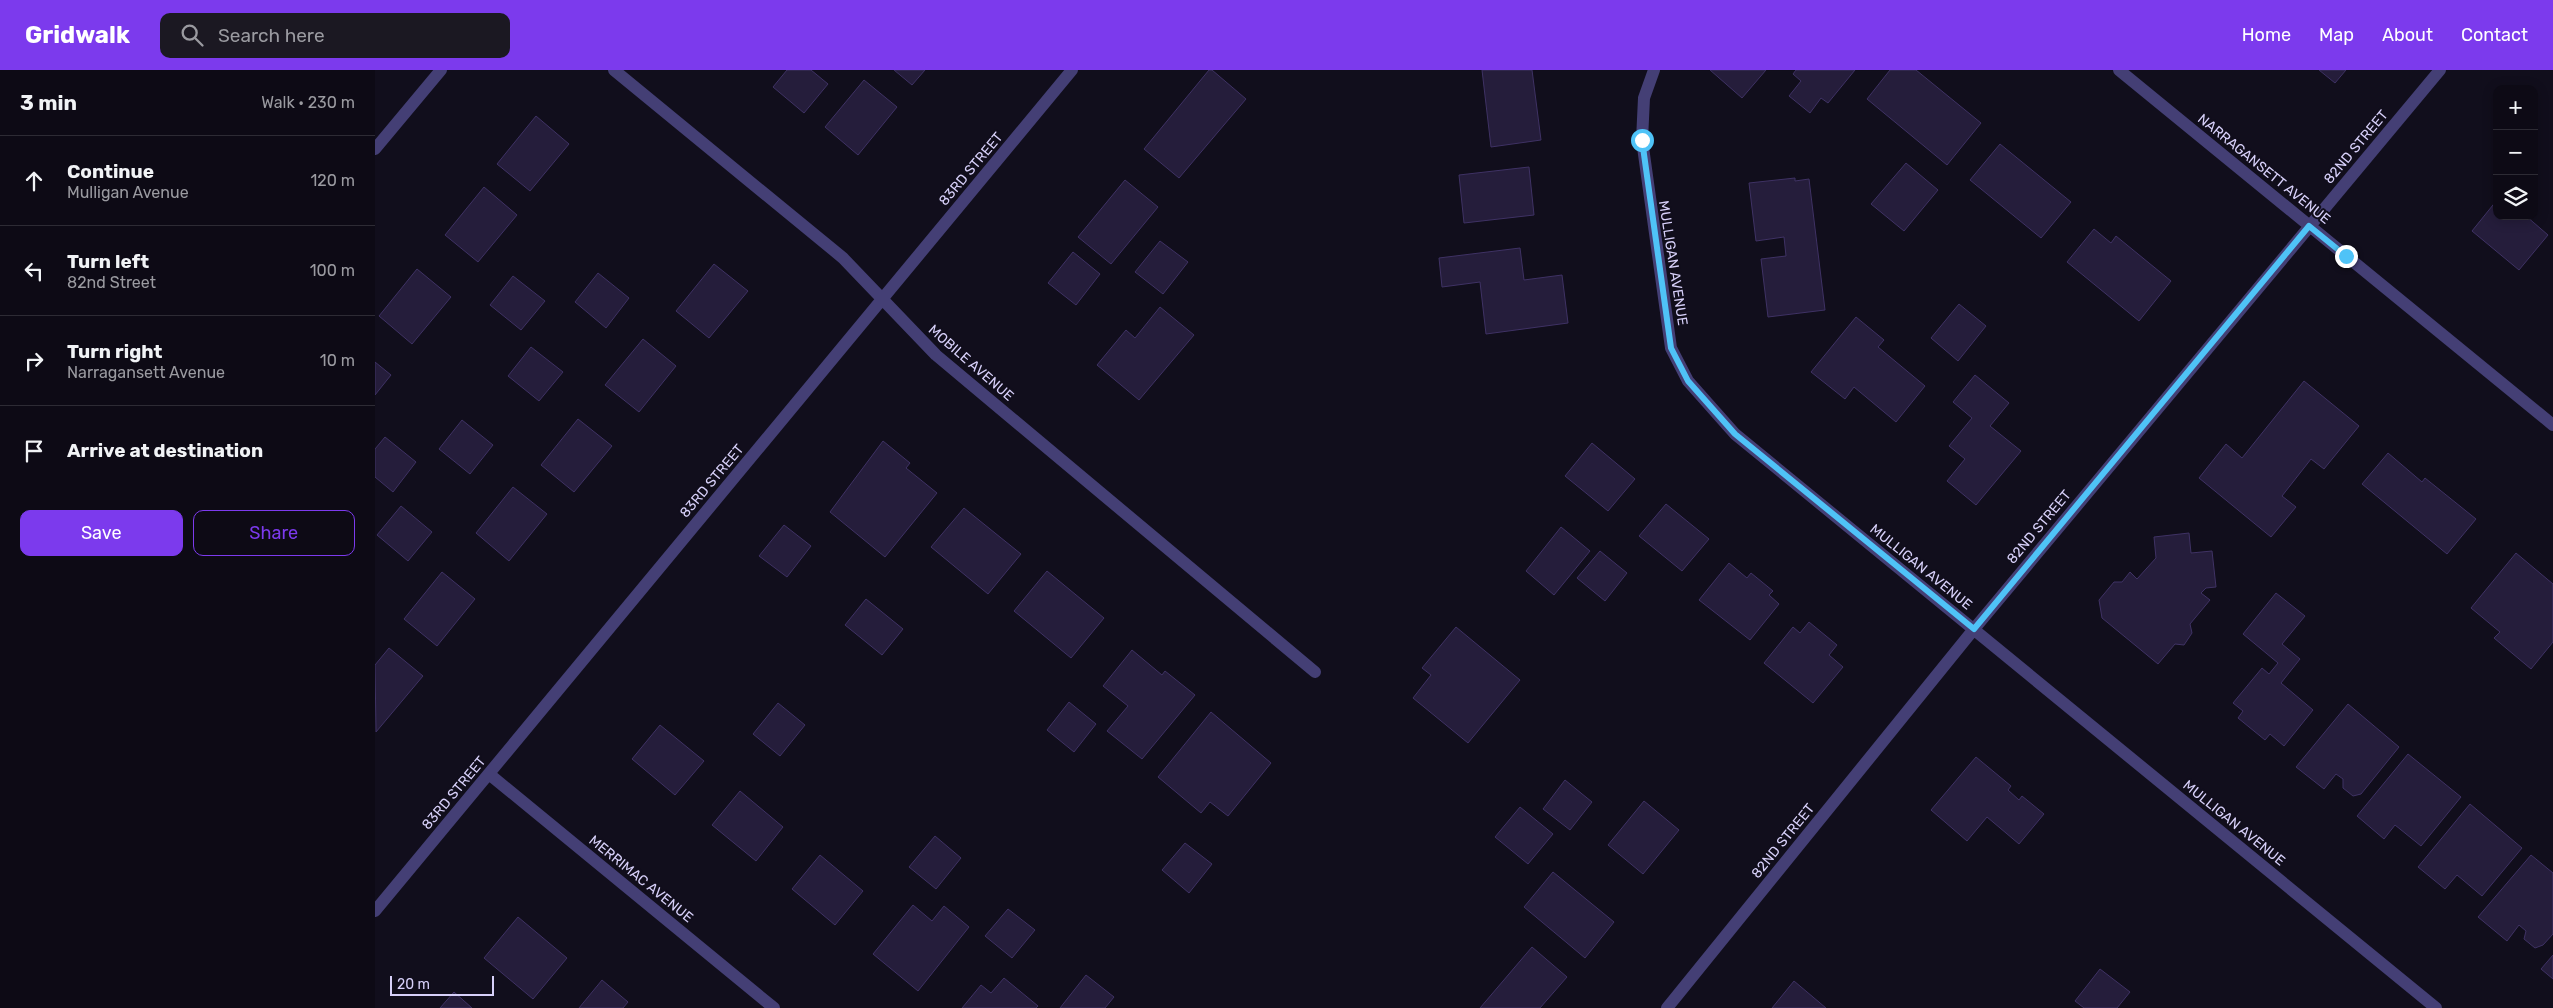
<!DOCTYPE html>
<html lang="en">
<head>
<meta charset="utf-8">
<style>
	body { margin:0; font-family:Rubik,sans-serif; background:#1b1822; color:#f1f3f6 }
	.controls { position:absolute; right:15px; top:15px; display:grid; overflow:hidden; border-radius:10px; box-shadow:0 2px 12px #0003 }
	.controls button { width:45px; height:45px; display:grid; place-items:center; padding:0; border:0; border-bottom:1px solid #2d2b34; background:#0d0a15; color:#f1f3f6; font:25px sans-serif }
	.scale { position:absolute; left:15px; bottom:12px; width:104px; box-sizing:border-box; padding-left:5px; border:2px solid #d7d0f9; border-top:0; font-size:14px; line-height:18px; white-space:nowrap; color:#d7d0f9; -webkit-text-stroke:4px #110e1c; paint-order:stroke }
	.stop { position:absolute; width:15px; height:15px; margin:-11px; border:4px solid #4fc3f7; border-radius:50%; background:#fff }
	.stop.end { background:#4fc3f7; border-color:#fff; box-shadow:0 1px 5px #0008 }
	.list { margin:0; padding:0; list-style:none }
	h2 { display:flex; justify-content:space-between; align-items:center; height:65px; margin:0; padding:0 20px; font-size:21px }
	h2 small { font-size:16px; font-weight:400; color:#9a9aa0 }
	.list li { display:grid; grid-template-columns:32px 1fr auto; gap:15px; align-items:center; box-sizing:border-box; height:90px; padding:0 20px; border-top:1px solid #2d2b34 }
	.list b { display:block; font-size:19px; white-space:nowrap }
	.list p { margin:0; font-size:16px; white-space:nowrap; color:#9a9aa0 }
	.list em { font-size:16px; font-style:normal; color:#9a9aa0 }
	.actions { display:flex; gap:10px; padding:15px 20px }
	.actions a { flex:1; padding:11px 0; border:1px solid #7c3aed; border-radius:10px; text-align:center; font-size:18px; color:#7c3aed }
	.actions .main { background:#7c3aed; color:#fff }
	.icon { flex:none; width:28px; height:28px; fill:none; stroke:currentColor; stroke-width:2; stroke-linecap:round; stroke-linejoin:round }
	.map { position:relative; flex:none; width:2178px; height:938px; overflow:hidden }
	header { display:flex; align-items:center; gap:30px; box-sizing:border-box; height:70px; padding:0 25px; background:#7c3aed; color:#fff }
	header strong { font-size:24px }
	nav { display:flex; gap:28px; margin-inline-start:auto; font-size:18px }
	.search { width:350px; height:45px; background:#1b1822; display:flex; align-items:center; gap:12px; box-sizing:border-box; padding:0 18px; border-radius:10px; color:#9a9aa0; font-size:19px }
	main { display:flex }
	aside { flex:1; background:#0d0a15 }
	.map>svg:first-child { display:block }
	.building { fill:#251d3b; stroke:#3f3264 }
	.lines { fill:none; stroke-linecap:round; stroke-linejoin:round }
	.minor { stroke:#443f75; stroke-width:12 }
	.route { stroke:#4fc3f7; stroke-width:6 }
	.labels { text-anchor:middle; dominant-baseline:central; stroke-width:4; stroke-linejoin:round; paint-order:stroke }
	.street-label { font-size:14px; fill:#d7d0f9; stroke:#110e1c }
</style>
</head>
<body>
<header>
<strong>Gridwalk</strong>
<div class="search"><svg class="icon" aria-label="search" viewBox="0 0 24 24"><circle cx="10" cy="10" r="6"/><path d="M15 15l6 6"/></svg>Search here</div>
<nav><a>Home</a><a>Map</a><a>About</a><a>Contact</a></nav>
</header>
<main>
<aside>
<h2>3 min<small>Walk · 230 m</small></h2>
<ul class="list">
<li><svg class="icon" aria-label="ahead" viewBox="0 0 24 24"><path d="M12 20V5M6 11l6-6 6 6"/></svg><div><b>Continue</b><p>Mulligan Avenue</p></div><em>120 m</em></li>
<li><svg class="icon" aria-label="left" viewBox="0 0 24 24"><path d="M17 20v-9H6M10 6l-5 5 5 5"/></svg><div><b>Turn left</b><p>82nd Street</p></div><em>100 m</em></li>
<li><svg class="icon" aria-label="right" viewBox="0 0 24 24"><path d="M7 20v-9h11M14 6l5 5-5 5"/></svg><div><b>Turn right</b><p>Narragansett Avenue</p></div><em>10 m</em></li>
<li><svg class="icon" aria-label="arrive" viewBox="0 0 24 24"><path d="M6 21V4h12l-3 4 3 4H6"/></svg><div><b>Arrive at destination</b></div></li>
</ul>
<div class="actions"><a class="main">Save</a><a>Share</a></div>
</aside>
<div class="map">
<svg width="2178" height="938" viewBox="0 0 2178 938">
	<rect width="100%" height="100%" fill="#110e1c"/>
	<path class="building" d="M412,0H436L453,14L429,43L398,17Z
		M519,0H550L537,15Z
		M834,0H837L871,29L804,108L769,79Z
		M1107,0H1157L1166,70L1116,77Z
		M1335,0H1391L1367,28Z
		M1421,0H1480L1453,33L1446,28L1435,43L1414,26L1426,11L1418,4Z
		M1515,0H1541L1606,53L1572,95L1492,29Z
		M1944,0H1971L1960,13Z
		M489,10L522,37L483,85L450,57Z
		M161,46L194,74L155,121L122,94Z
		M1625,74L1696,132L1666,168L1595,110Z
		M1531,93L1563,120L1529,161L1496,134Z
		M1154,97L1159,145L1089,153L1084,105Z
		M1420,108V111L1434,109L1450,240L1393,247L1386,189L1411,186L1409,167L1381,171L1374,113Z
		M750,110L783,137L736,194L703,167Z
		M109,117L142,145L103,192L70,165Z
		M2122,130V146H2151L2173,165L2144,200L2097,161Z
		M1719,159L1736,173L1741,166L1796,211L1764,251L1692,192Z
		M785,171L813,192L788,224L760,202Z
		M1145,178L1149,210L1187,205L1193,253L1111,264L1105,212L1067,217L1064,188Z
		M698,182L725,204L701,235L673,213Z
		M339,194L373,221L334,268L301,241Z
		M42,199L76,227L37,274L4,246Z
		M223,203L254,228L231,258L200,232Z
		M138,206L170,231L146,260L115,235Z
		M1584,234L1611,256L1583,291L1556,268Z
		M785,237L819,265L764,330L722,295L751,260L760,268Z
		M1481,247L1509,270L1503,277L1550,316L1521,352L1479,317L1470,329L1436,302Z
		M268,269L301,296L264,342L230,315Z
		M156,277L188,302L164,331L133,306Z
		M0,292L16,305L0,325Z
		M1600,305L1634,333L1615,356L1646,381L1601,435L1572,411L1590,389L1574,376L1597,348L1578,332Z
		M1929,311L1984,356L1949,399L1936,389L1907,426L1921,437L1896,467L1824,408L1851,374L1867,388Z
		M203,349L237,376L199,422L166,395Z
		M87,350L118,375L95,404L64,379Z
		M10,367L41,392L18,422L0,407V379Z
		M508,371L535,393L531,398L562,423L510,487L455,442Z
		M1217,373L1260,409L1233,441L1190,406Z
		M2013,383L2047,412L2050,408L2101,449L2072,484L1987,414Z
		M138,417L172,444L134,491L101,463Z
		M1291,434L1334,469L1307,501L1264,466Z
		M26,436L57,462L33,491L2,465Z
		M589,438L646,484L613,524L556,477Z
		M409,455L436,476L412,507L384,486Z
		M1186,457L1215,481L1179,525L1151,501Z
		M1814,463L1816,483L1837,481L1841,517L1831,518L1826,523L1835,530L1815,554L1817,563L1809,575L1800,574L1783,594L1727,548L1724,530L1739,512H1747L1755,502L1762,509L1781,488L1779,467Z
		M1225,481L1252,503L1230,531L1202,508Z
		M2141,483L2178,514V572L2156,599L2119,568L2125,562L2096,538Z
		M1354,493L1372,508L1376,503L1398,521L1394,525L1404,534L1375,570L1324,530Z
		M672,501L729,548L696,588L639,541Z
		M67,502L100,529L62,576L29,549Z
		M1901,523L1930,546L1907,574L1925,589L1906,613L1938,640L1909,676L1895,664L1890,670L1863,648L1868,641L1858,633L1887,598L1894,604L1903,593L1868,564Z
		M491,529L528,559L507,585L470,555Z
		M1434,552L1462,575L1454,585L1468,597L1438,633L1389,593L1418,557L1425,563Z
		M1081,557L1145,610L1093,673L1038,628L1056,605L1047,598Z
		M14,578L48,606L1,662L0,595Z
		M757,580L787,605L790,601L820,625L767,689L732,661L753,636L728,616Z
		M694,632L721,654L699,682L672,660Z
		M403,633L430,655L405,686L378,664Z
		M1973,634L2024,677L1986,724L1978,726L1968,718V709L1961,704L1949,719L1921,697Z
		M836,642L896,693L853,746L835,732L826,743L783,707Z
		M285,655L329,691L300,725L257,689Z
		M2033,684L2086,727L2046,776L2020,755L2009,769L1982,746Z
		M1601,687L1636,716L1633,720L1644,730L1647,726L1669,744L1644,774L1612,747L1592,771L1556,740Z
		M1190,710L1217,732L1195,760L1168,739Z
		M365,721L408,757L381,791L337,755Z
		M1269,731L1304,760L1268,804L1233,775Z
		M2095,734L2147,778L2107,826L2082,805L2070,819L2043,797Z
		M1145,737L1178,764L1153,794L1120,767Z
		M560,766L586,788L561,819L534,797Z
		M810,773L837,794L814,823L787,800Z
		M445,785L488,821L460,855L417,819Z
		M2156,785L2178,803V864L2168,875L2160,878L2149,869L2151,861L2144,855L2132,871L2103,847Z
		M1178,802L1239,852L1210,888L1149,837Z
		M538,835L557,851L569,836L594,857L543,921L498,884Z
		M633,839L660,860L637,888L610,866Z
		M143,847L192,888L158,929L109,888Z
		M1157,877L1192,907L1165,938H1105Z
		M2178,885V909L2166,899Z
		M1725,899L1755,922L1742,938H1709L1700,931Z
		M711,905L739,927L730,938H685Z
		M629,908L663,936L661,938H587L606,915L616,923Z
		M227,910L253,932L248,938H204Z
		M1419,911L1451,938H1397Z
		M79,922L97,938H65Z"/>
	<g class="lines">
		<path class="minor" d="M239,0L468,188L561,285L940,602
			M1279,0L1269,28L1267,70L1296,278L1313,311L1360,364L2061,938
			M1744,0L2178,355
			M0,79L66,0
			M114,704L399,938
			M0,841L697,0
			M1292,938L1599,559L2065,0"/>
	</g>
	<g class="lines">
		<path class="route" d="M1267,70L1296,278L1313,311L1360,364L1599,559L1934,156L1971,186"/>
	</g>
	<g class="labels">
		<g class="street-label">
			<text transform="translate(1981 77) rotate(-50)">82ND STREET</text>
			<text transform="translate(596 99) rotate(-50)">83RD STREET</text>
			<text transform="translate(1889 99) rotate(39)">NARRAGANSETT AVENUE</text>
			<text transform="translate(1298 193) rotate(81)">MULLIGAN AVENUE</text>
			<text transform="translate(596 293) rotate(41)">MOBILE AVENUE</text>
			<text transform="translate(337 411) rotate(-50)">83RD STREET</text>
			<text transform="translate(1664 457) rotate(-50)">82ND STREET</text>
			<text transform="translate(1546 497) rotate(39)">MULLIGAN AVENUE</text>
			<text transform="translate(79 723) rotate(-50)">83RD STREET</text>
			<text transform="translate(1859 753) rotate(39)">MULLIGAN AVENUE</text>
			<text transform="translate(1408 771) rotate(-51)">82ND STREET</text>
			<text transform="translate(266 809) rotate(39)">MERRIMAC AVENUE</text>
		</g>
	</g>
</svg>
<div class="controls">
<button>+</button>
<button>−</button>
<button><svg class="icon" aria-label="layers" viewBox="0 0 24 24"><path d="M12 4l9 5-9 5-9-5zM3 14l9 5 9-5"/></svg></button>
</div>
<div class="scale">20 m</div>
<div class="stop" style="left:1267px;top:70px"></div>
<div class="stop end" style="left:1971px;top:186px"></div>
</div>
</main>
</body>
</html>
